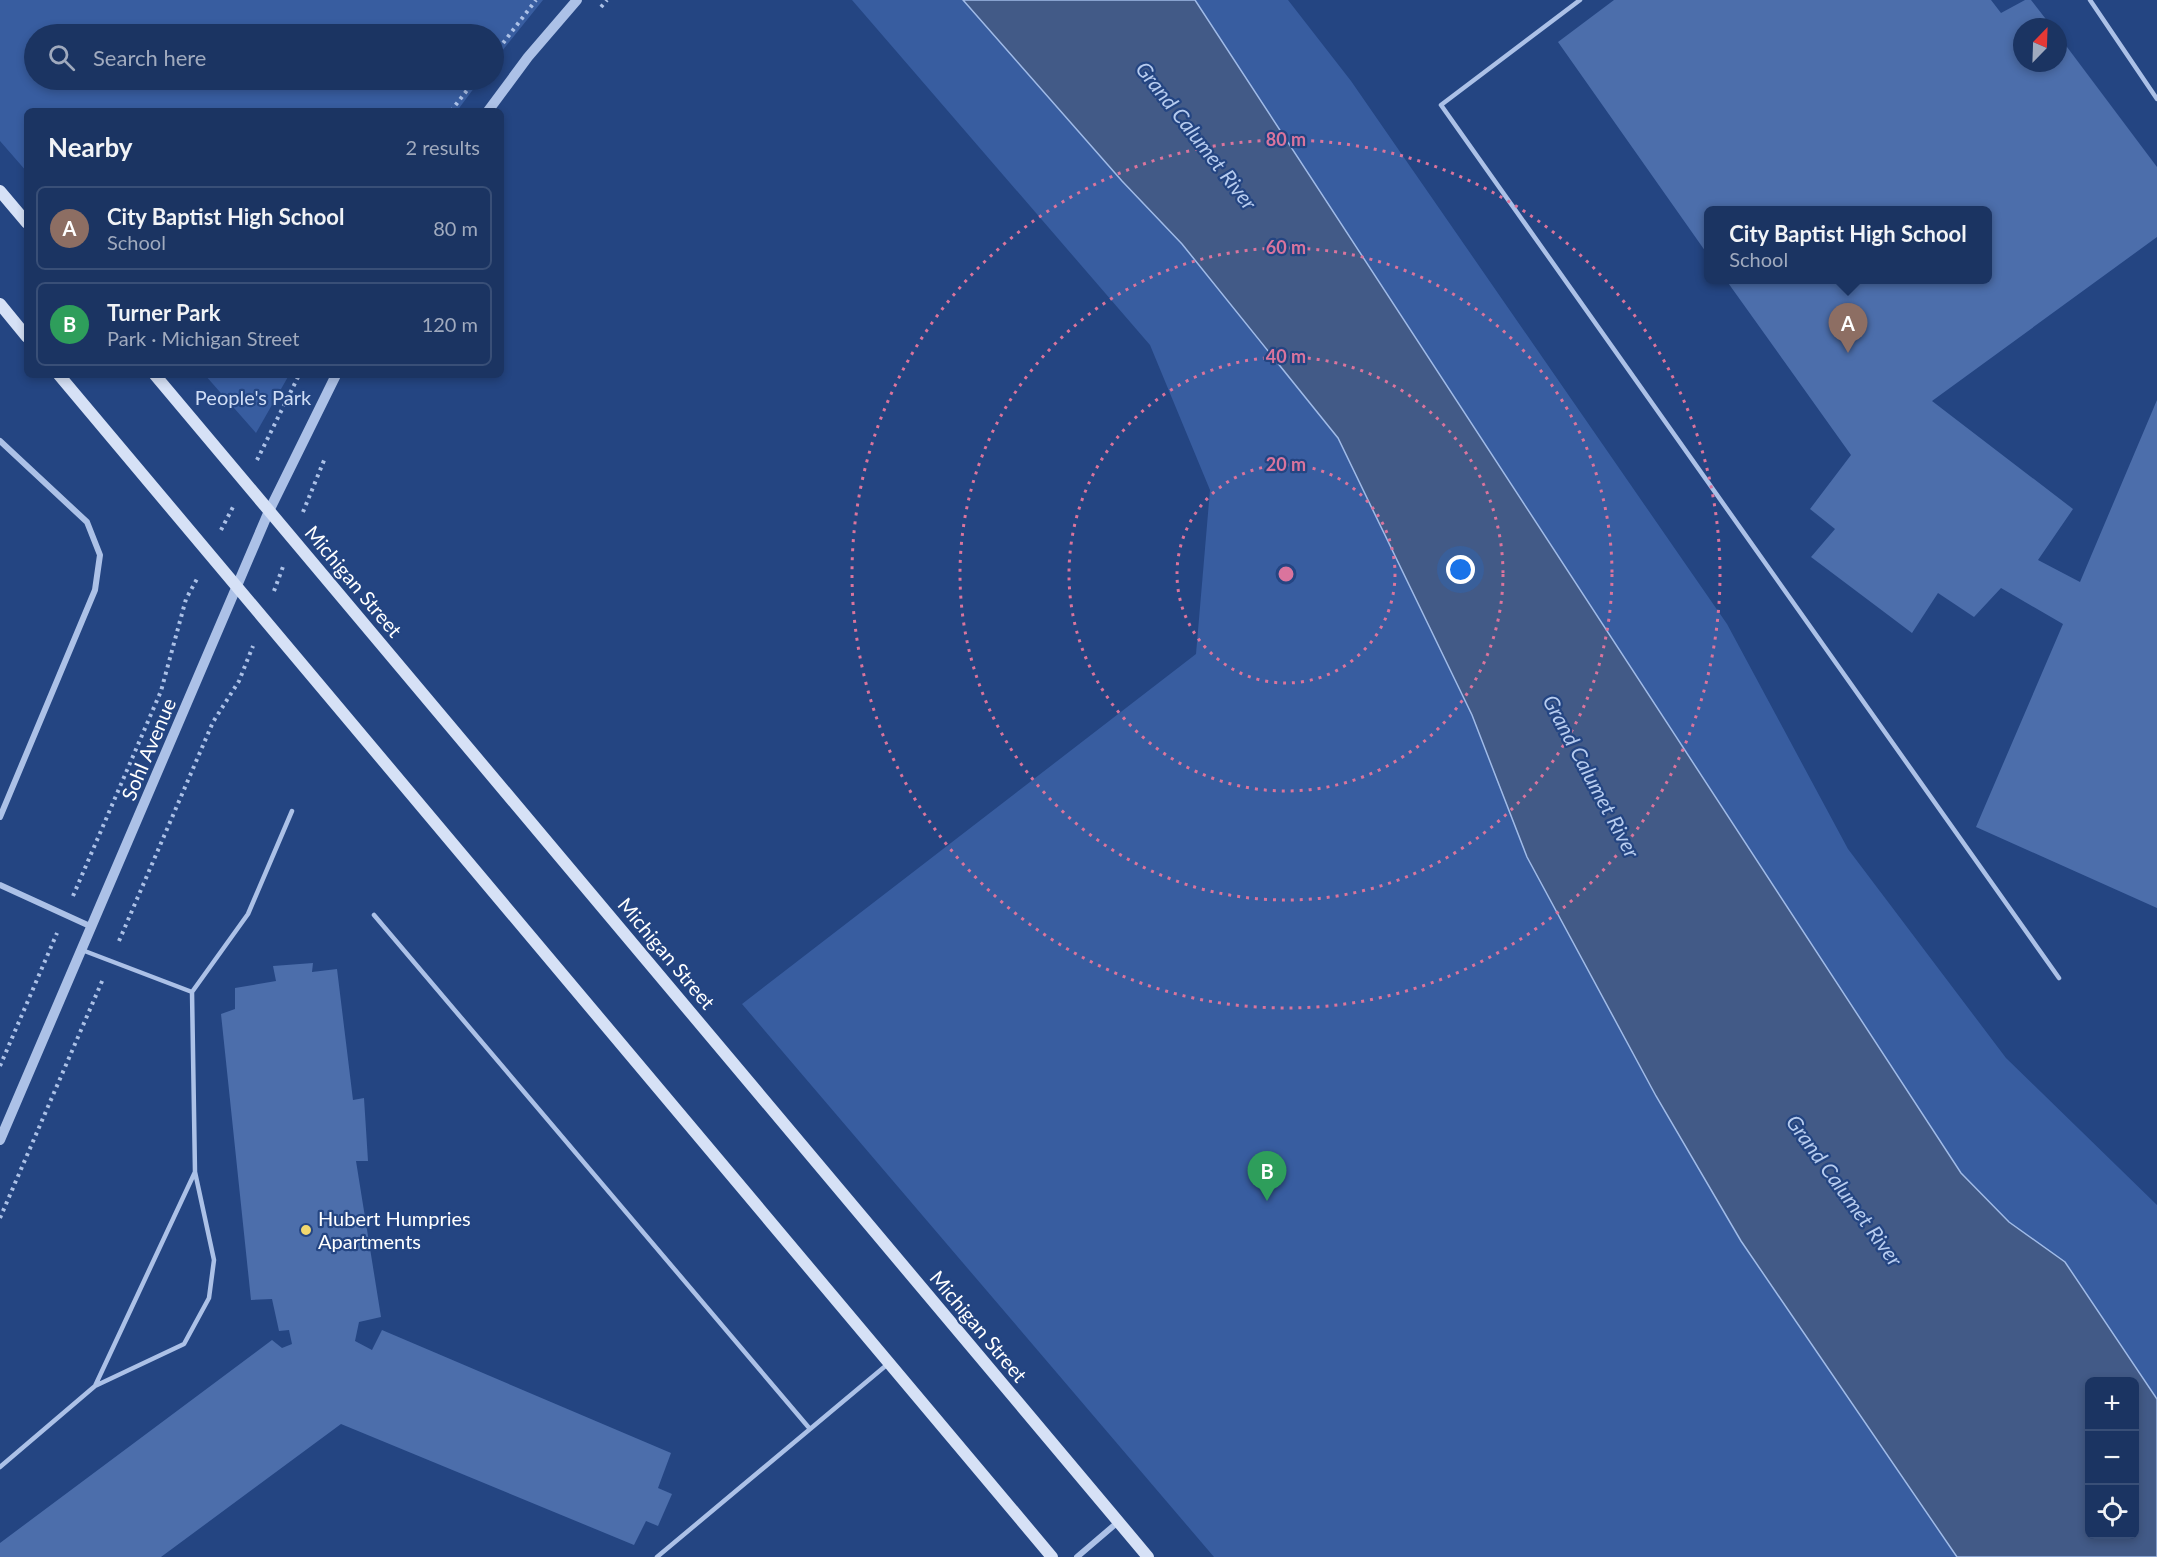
<!DOCTYPE html>
<html lang="en">
<head>
<meta charset="utf-8">
<style>
	body { margin:0; font-family:Lato,sans-serif; background:#243c68; color:#f1f3f6 }
	.controls { position:absolute; right:18px; bottom:18px; display:grid; overflow:hidden; border-radius:9px; box-shadow:0 3px 9px #0003 }
	.controls button { width:54px; height:54px; display:grid; place-items:center; padding:0; border:0; border-bottom:2px solid #394f77; background:#1b3462; color:#f1f3f6; font:30px sans-serif }
	.compass { position:absolute; left:2013px; top:18px; width:54px; height:54px; border-radius:50%; background:#1b3462; box-shadow:0 3px 9px #0003; rotate:23deg }
	.you { position:absolute; left:1461px; top:570px; width:21px; height:21px; margin:-15px; border:4px solid #fff; border-radius:50%; background:#1a73e8; box-shadow:0 0 0 9px #1a73e833 }
	.badge { display:grid; place-items:center; width:39px; height:39px; border-radius:50%; background:#f2d86f; color:#fff; font-size:20px; font-weight:700 }
	.pin { position:absolute; translate:-50% -50px; filter:drop-shadow(0 2px 3px #0008) }
	.pin::after { content:''; position:absolute; top:32px; width:21px; height:18px; background:inherit; clip-path:polygon(0 0,100% 0,50% 100%) }
	.popup { position:absolute; left:1704px; top:206px; width:288px; height:78px; box-sizing:border-box; display:grid; place-content:center; border-radius:9px; background:#1b3462; filter:drop-shadow(0 2px 4px #0005); font-size:20px; white-space:nowrap; color:#a0aabe }
	.popup b { font-size:22px; color:#f1f3f6 }
	.popup::after { content:''; position:absolute; left:50%; top:100%; margin-left:-12px; border:12px solid transparent; border-top-color:#1b3462 }
	.list { margin:0; padding:0; list-style:none }
	h2 { display:flex; justify-content:space-between; align-items:center; height:78px; margin:0; padding:0 24px; font-size:26px }
	h2 small { font-size:20px; font-weight:400; color:#a0aabe }
	.list li { display:grid; grid-template-columns:39px 1fr auto; gap:18px; align-items:center; box-sizing:border-box; height:84px; margin:0 12px 12px; padding:0 12px; border:2px solid #394f77; border-radius:9px }
	.list b { display:block; font-size:22px; white-space:nowrap }
	.list p { margin:0; font-size:20px; white-space:nowrap; color:#a0aabe }
	.list em { font-size:20px; font-style:normal; color:#a0aabe }
	.icon { flex:none; width:33px; height:33px; fill:none; stroke:currentColor; stroke-width:2; stroke-linecap:round; stroke-linejoin:round }
	.map { position:relative; flex:none; width:2157px; height:1557px; overflow:hidden }
	.search { position:absolute; background:#1b3462; box-shadow:0 3px 9px #0003; left:24px; top:24px; width:480px; height:66px; display:flex; align-items:center; gap:15px; box-sizing:border-box; padding:0 21px; border-radius:33px; color:#a0aabe; font-size:22px }
	.panel { position:absolute; background:#1b3462; box-shadow:0 3px 9px #0003; left:24px; top:108px; width:480px; height:270px; border-radius:9px }
	.map>svg:first-child { display:block }
	.green { fill:#385da0 }
	.water { fill:#425a87; stroke:#a0bbe8; stroke-width:1.5; fill-rule:evenodd }
	.building { fill:#4c6eab }
	.lines { fill:none; stroke-linecap:round; stroke-linejoin:round }
	.path { stroke:#acc1e7; stroke-width:4; stroke-dasharray:3 4.5; stroke-linecap:butt }
	.service { stroke:#acc1e7; stroke-width:4.5 }
	.minor { stroke:#acc1e7; stroke-width:6 }
	.tertiary { stroke:#acc1e7; stroke-width:10 }
	.secondary { stroke:#d6e1f6; stroke-width:12 }
	.ring { fill:none; stroke:#da749d; stroke-width:3; stroke-dasharray:3 6 }
	.poi-dot { fill:#f2d86f; stroke:#244582; stroke-width:2 }
	.labels { text-anchor:middle; dominant-baseline:central; stroke-width:4.5; stroke-linejoin:round; paint-order:stroke }
	.park-label { font-size:20px; fill:#cfddf6; stroke:#244582 }
	.street-label { font-size:20px; fill:#fff; stroke:#244582 }
	.poi-label { font-size:20px; fill:#fff; stroke:#244582; text-anchor:start }
	.water-label { font-size:21px; font-style:italic; fill:#b7ccef; stroke:#244582 }
	.centre { fill:#da749d; stroke:#244582; stroke-width:3 }
	.ring-label { font-size:18px; text-anchor:middle; font-weight:bold; fill:#da749d; stroke:#244582; stroke-width:4.5; stroke-linejoin:round; paint-order:stroke }
</style>
</head>
<body>
<div class="map">
<svg width="2157" height="1557" viewBox="0 0 2157 1557">
	<rect width="100%" height="100%" fill="#244582"/>
	<path class="green" d="M0,0H543L494,61V34H34V80H480L457,111H27V172L0,141Z
		M852,0H963L1122,181L1182,244L1338,438L1472,715L1527,857L1656,1096L1741,1241L1957,1557H1214L742,1004L1196,654L1210,490L1150,345Z
		M1195,0H1288L1351,81L1727,624L1848,849L2006,1058L2157,1205V1399L2065,1262L2009,1222L1961,1173Z
		M205,375H289L256,433Z"/>
	<path class="water" d="M963,0H1195L1961,1173L2009,1222L2065,1262L2157,1399V1557H1957L1741,1241L1656,1096L1527,857L1472,715L1338,438L1182,244L1122,181ZM2090,1382H2134V1534H2090Z"/>
	<path class="building" d="M1614,0H1991L2001,13L2025,0H2031L2052,27H2022V63H2058V35L2157,167V237L1932,401L2073,509L2038,560L2080,582L2157,400V908L1976,827L2063,624L2001,588L1974,617L1938,593L1912,633L1811,557L1835,529L1810,509L1851,455L1726,280H1988V210H1708V255L1558,42Z
		M313,963L312,972L337,969L353,1100L364,1098L368,1161H356L381,1317L359,1322L355,1341L372,1350L382,1330L671,1453L658,1488L672,1494L658,1526L646,1521L634,1545L341,1424L161,1557H0V1543L272,1340L282,1348L292,1344L289,1330L279,1331L272,1299L251,1300L221,1014L235,1009V988L276,981L273,966Z"/>
	<g class="lines">
		<path class="path" d="M601,7L607,0
			M494,55L536,0
			M451,111L475,80
			M257,460L299,375
			M303,512L325,458
			M221,530L233,507
			M274,591L284,564
			M73,896L161,691L186,599L198,577
			M119,941L213,722L239,681L253,646
			M0,1066L57,933
			M0,1218L103,979"/>
		<path class="service" d="M1580,0L1441,105L2059,978
			M2090,0L2157,99
			M374,915L810,1429
			M82,950L192,992L248,914L292,811
			M95,1386L184,1344L209,1298L214,1260L195,1172
			M0,1467L95,1386L195,1172L192,992
			M657,1557L889,1363"/>
		<path class="minor" d="M0,441L87,522L100,555L95,590L0,817
			M0,885L92,927
			M1077,1557L1118,1522"/>
		<path class="tertiary" d="M488,111L528,57L577,0
			M0,1140L269,511L336,375"/>
		<path class="secondary" d="M0,191L27,223
			M0,304L27,337
			M59,375L1052,1557
			M155,375L1148,1557"/>
	</g>
	<g class="ring">
		<circle cx="1286" cy="574" r="109"/>
		<circle cx="1286" cy="574" r="217"/>
		<circle cx="1286" cy="574" r="326"/>
		<circle cx="1286" cy="574" r="434"/>
	</g>
	<circle class="poi-dot" cx="306" cy="1230" r="6"/>
	<g class="labels">
		<g class="park-label">
			<text x="253" y="397">People's Park</text>
		</g>
		<g class="street-label">
			<text transform="translate(354 581) rotate(50)">Michigan Street</text>
			<text transform="translate(148 749) rotate(-67)">Sohl Avenue</text>
			<text transform="translate(667 953) rotate(50)">Michigan Street</text>
			<text transform="translate(979 1326) rotate(50)">Michigan Street</text>
		</g>
		<g class="poi-label">
			<text x="318" y="1218">Hubert Humpries<tspan x="318" dy="23">Apartments</tspan></text>
		</g>
		<g class="water-label">
			<text transform="translate(1197 135) rotate(52)">Grand Calumet River</text>
			<text transform="translate(1592 776) rotate(62)">Grand Calumet River</text>
			<text transform="translate(1845 1190) rotate(54)">Grand Calumet River</text>
		</g>
	</g>
	<circle cx="1286" cy="574" r="9" class="centre"/>
	<g class="ring-label">
		<text x="1286" y="146">80 m</text>
		<text x="1286" y="254">60 m</text>
		<text x="1286" y="363">40 m</text>
		<text x="1286" y="471">20 m</text>
	</g>
</svg>
<div class="controls">
<button>+</button>
<button>−</button>
<button><svg class="icon" aria-label="locate" viewBox="0 0 24 24"><circle cx="12" cy="12" r="6"/><path d="M12 2v4M12 18v4M2 12h4M18 12h4"/></svg></button>
</div>
<svg class="compass" viewBox="-18 -18 36 36"><path d="M0-13l5 13h-10z" fill="#e53935"/><path d="M0 13l5-13h-10z" fill="#a0aabe"/></svg>
<div class="you"></div>
<div class="pin badge" style="left:1848px;top:353px;background:#8d6e63">A</div>
<div class="popup"><b>City Baptist High School</b>School</div>
<div class="pin badge" style="left:1267px;top:1201px;background:#2e9e5b">B</div>
<div class="search"><svg class="icon" aria-label="search" viewBox="0 0 24 24"><circle cx="10" cy="10" r="6"/><path d="M15 15l6 6"/></svg>Search here</div>
<section class="panel">
<h2>Nearby<small>2 results</small></h2>
<ul class="list">
<li><span class="badge" style="background:#8d6e63">A</span><div><b>City Baptist High School</b><p>School</p></div><em>80 m</em></li>
<li><span class="badge" style="background:#2e9e5b">B</span><div><b>Turner Park</b><p>Park · Michigan Street</p></div><em>120 m</em></li>
</ul>
</section>
</div>
</body>
</html>
